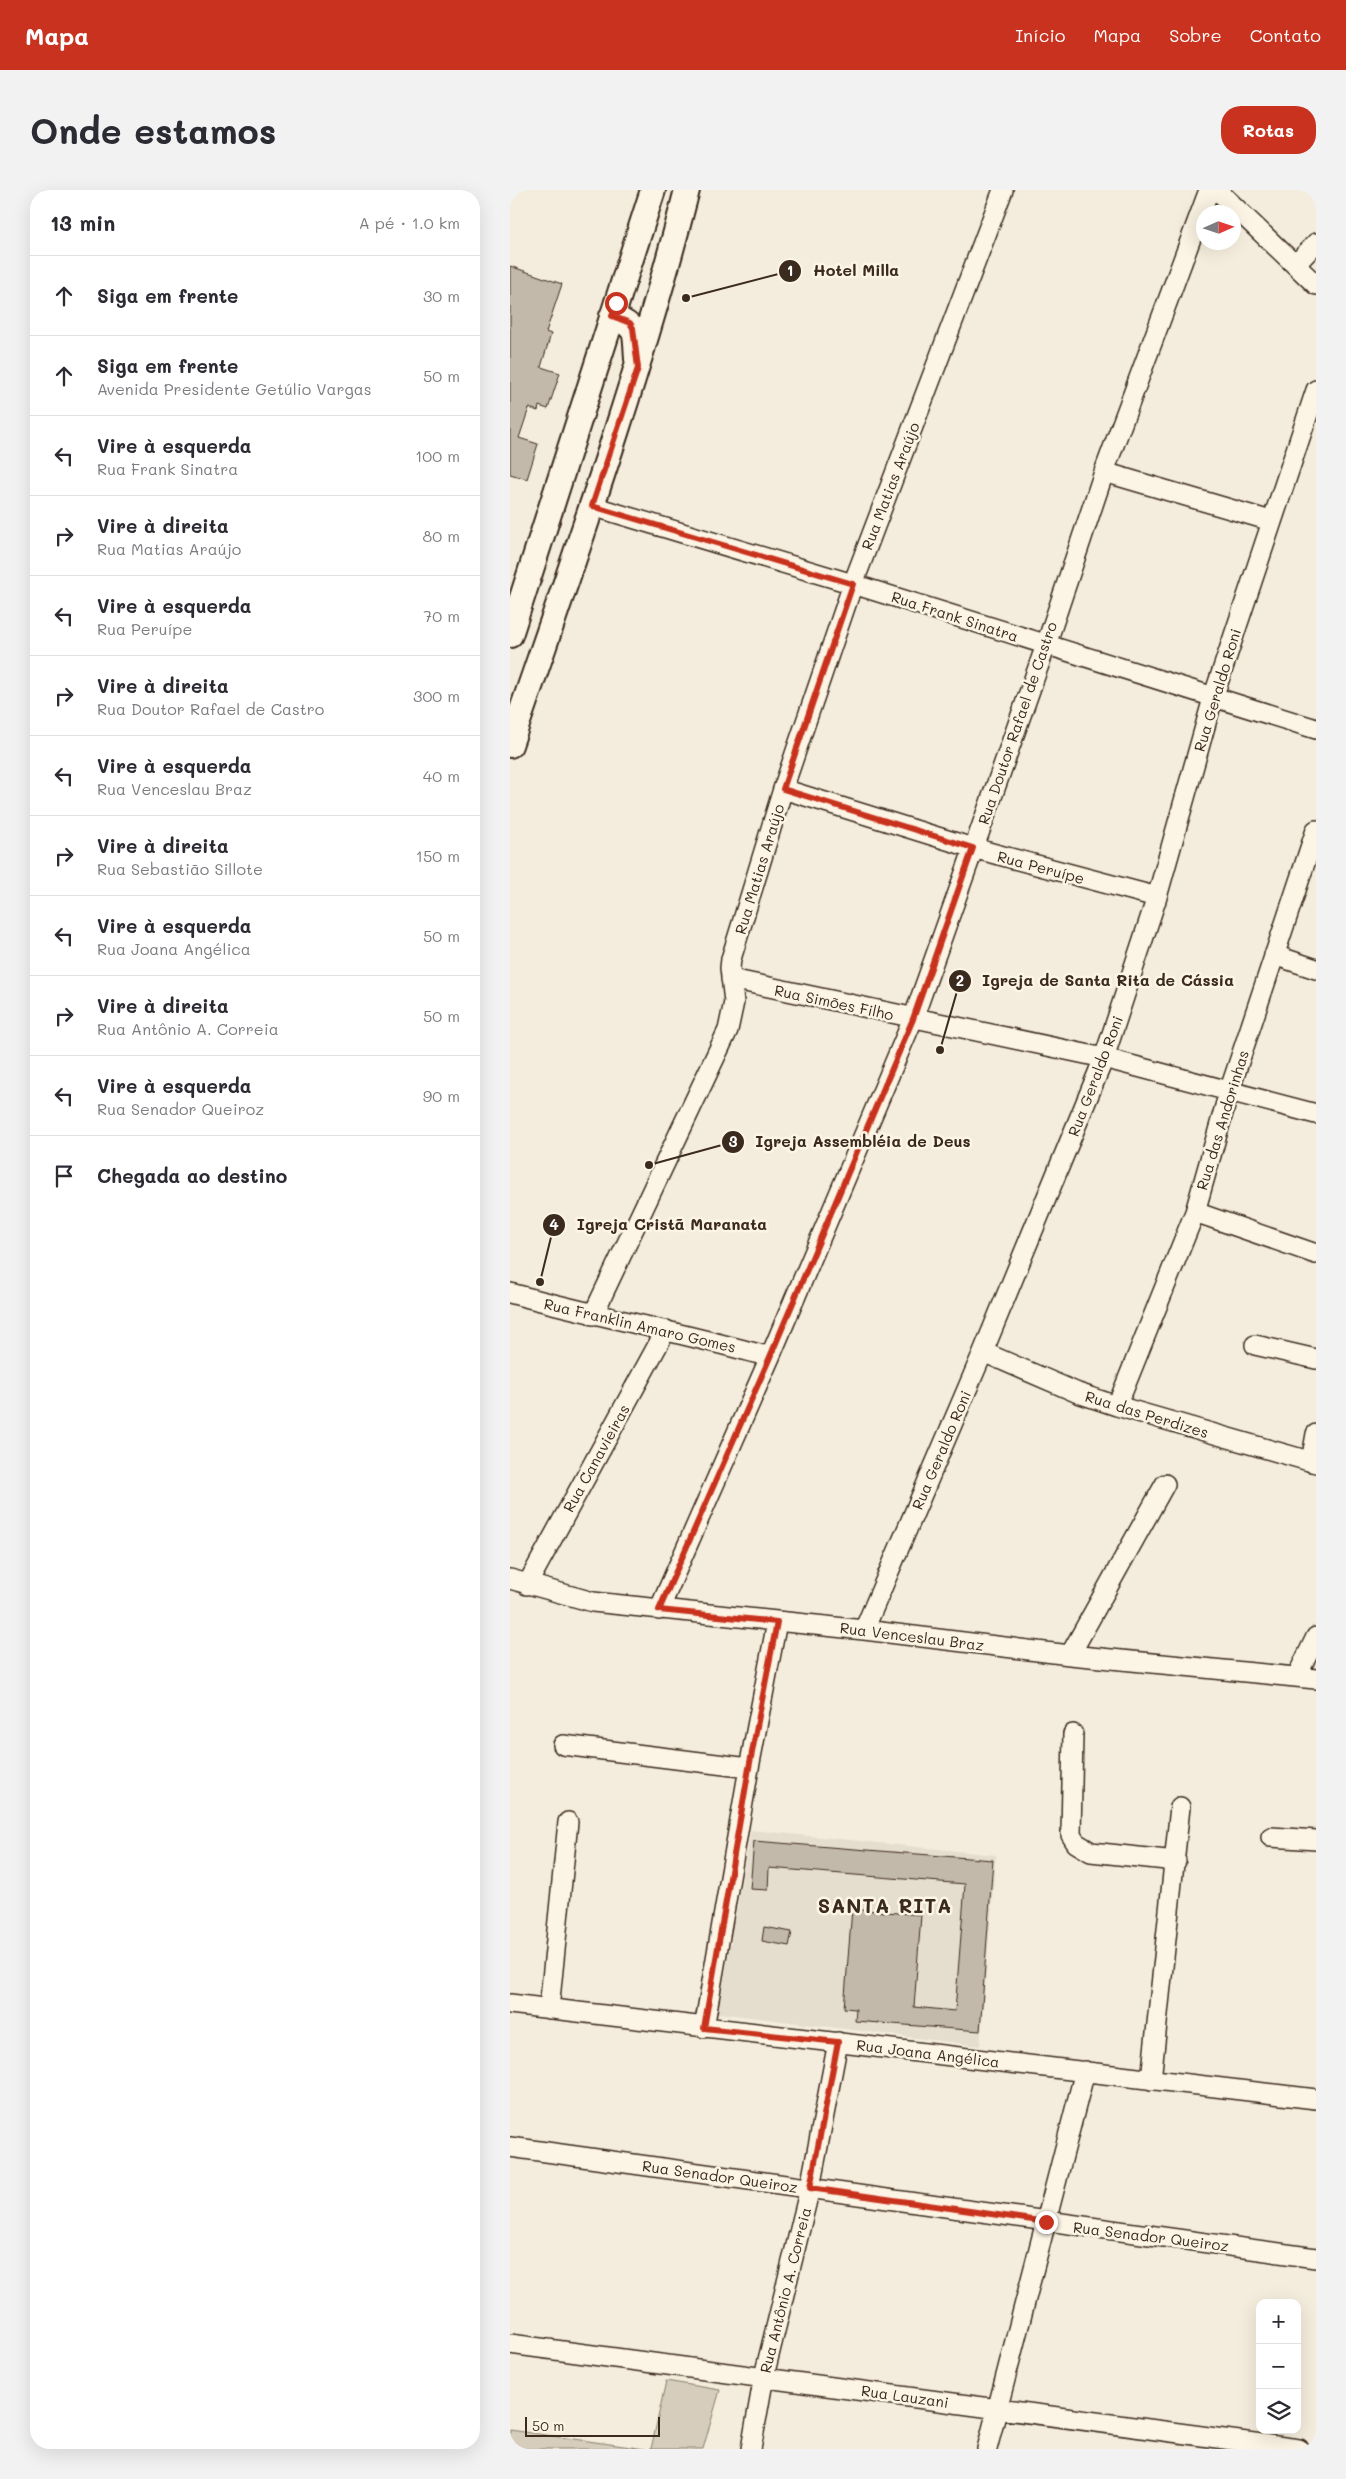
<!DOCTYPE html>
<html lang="pt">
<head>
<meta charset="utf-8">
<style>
	body { margin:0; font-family:Mali,sans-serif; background:#f2f2f3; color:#2b2b33 }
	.controls { position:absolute; right:15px; bottom:15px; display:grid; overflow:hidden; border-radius:10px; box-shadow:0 5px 20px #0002 }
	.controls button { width:45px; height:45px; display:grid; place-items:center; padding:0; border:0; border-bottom:1px solid #e1e1e2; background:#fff; color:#2b2b33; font:25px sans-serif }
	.compass { position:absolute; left:686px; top:15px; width:45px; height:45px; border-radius:50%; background:#fff; box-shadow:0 5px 20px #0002; rotate:87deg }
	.scale { position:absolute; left:15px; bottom:12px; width:135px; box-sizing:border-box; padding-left:5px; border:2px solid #3b2a1e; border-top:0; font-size:14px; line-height:18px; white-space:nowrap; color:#3b2a1e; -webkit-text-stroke:4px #fcf5e5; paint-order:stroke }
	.stop { position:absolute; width:15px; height:15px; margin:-11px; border:4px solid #c8321e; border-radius:50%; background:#fff }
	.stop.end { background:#c8321e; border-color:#fff; box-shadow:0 1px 5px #0008 }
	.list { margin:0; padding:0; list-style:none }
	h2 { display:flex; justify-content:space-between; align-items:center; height:65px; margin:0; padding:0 20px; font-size:21px }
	h2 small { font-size:16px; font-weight:400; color:#7c7c81 }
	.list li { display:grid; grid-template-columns:32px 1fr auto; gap:15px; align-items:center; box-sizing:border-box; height:80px; padding:0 20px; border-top:1px solid #e1e1e2 }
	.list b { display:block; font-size:19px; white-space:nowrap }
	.list p { margin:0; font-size:16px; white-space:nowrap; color:#7c7c81 }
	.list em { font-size:16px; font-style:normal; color:#7c7c81 }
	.icon { flex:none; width:28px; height:28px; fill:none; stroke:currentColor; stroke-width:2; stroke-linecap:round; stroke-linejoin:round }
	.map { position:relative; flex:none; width:806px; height:2259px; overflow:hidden; border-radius:20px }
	header { display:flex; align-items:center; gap:30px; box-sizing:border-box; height:70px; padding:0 25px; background:#c8321e; color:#fff }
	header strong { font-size:24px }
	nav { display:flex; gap:28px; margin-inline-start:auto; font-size:18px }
	.intro { display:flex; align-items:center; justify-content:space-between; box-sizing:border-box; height:120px; padding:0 30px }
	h1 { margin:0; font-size:35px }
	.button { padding:12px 22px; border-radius:20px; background:#c8321e; color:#fff; font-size:18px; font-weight:700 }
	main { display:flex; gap:30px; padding:0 30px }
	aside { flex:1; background:#fff; border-radius:20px; box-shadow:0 5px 20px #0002 }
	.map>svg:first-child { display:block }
	.built { fill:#e5ddce }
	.green { fill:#d6cdbd; stroke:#887c6e }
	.building { fill:#c3b9aa; stroke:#3b2a1e }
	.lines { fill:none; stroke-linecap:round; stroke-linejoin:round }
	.minor-casing { stroke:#3b2a1e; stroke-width:22 }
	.major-casing { stroke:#3b2a1e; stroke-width:28 }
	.minor { stroke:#fcf5e5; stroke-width:19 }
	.major { stroke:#fcf5e5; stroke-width:24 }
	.route { stroke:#c8321e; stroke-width:6 }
	.labels { text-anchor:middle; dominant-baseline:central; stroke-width:5; stroke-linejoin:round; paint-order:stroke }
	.street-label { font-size:15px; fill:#3b2a1e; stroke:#fcf5e5 }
	.district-label { font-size:20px; font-weight:bold; letter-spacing:1px; fill:#3b2a1e; stroke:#fcf5e5 }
	.leader { fill:none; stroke:#3b2a1e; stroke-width:2 }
	.callout-dot { fill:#3b2a1e; stroke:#fcf5e5; stroke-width:2 }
	.mark-label { font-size:15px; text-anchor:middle; font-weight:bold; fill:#fff }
	.callout-label { font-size:16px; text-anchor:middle; font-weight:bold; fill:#3b2a1e; stroke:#fcf5e5; stroke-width:5; stroke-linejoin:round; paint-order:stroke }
</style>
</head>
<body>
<header>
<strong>Mapa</strong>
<nav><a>Início</a><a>Mapa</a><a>Sobre</a><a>Contato</a></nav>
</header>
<div class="intro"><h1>Onde estamos</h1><a class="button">Rotas</a></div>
<main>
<aside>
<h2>13 min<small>A pé · 1.0 km</small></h2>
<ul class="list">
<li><svg class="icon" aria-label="ahead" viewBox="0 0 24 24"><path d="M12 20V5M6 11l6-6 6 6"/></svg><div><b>Siga em frente</b></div><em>30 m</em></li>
<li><svg class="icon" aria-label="ahead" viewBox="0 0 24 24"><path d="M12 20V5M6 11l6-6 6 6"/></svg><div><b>Siga em frente</b><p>Avenida Presidente Getúlio Vargas</p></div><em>50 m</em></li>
<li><svg class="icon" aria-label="left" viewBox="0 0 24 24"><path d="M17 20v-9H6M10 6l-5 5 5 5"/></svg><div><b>Vire à esquerda</b><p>Rua Frank Sinatra</p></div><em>100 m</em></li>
<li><svg class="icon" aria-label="right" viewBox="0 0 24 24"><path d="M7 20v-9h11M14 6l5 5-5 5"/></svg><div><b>Vire à direita</b><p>Rua Matias Araújo</p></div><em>80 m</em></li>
<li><svg class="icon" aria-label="left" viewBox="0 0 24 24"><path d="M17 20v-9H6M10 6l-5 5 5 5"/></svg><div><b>Vire à esquerda</b><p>Rua Peruípe</p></div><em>70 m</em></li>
<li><svg class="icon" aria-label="right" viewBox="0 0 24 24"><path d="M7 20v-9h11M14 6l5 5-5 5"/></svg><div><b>Vire à direita</b><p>Rua Doutor Rafael de Castro</p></div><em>300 m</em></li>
<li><svg class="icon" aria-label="left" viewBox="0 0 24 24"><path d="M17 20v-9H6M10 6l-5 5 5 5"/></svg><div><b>Vire à esquerda</b><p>Rua Venceslau Braz</p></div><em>40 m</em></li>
<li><svg class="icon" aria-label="right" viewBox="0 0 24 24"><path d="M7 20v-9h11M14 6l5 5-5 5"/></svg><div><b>Vire à direita</b><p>Rua Sebastião Sillote</p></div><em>150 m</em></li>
<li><svg class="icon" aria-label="left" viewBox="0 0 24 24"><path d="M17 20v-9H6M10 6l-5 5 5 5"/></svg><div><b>Vire à esquerda</b><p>Rua Joana Angélica</p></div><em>50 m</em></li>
<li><svg class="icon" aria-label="right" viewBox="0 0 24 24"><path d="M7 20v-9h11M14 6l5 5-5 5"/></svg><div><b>Vire à direita</b><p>Rua Antônio A. Correia</p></div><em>50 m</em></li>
<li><svg class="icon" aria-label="left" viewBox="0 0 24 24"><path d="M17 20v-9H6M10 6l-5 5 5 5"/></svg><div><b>Vire à esquerda</b><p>Rua Senador Queiroz</p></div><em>90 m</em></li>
<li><svg class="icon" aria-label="arrive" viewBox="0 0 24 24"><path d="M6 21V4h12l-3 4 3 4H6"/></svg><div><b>Chegada ao destino</b></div></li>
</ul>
</aside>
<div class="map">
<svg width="806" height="2259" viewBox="0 0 806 2259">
	<rect width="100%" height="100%" fill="#f4eddd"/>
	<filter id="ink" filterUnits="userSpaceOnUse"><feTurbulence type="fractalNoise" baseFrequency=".02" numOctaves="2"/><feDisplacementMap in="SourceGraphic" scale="10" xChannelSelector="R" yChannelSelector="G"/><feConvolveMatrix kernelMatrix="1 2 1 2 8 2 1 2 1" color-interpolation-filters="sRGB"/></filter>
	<g filter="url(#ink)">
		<path class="built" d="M241,1640L486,1665L470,1856L208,1823Z"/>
		<path class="green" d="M156,2191L210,2200L193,2259H141Z
			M0,2240L135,2259H0Z"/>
		<path class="building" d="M0,76L52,94L36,142L41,144L31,177L50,183L38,219L29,216L28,221L19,218L9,248L28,254L17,289L0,284Z
			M244,1651L483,1670L470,1841L345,1831L346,1819L334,1818L342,1719L411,1725L404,1817L445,1821L455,1694L259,1678L258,1700L240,1699Z
			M254,1737L282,1742L279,1756L252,1751Z"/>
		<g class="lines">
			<g class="minor-casing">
				<path id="minor" d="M707,0L806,95
					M786,74L806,53
					M594,282L761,331
					M82,316L343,394L806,539
					M273,599L463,658L647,707
					M764,765L806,779
					M221,789L594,868L806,924
					M685,1022L806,1064
					M0,1103C86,1126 174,1143 260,1167
					M83,1125L218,840L224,812L220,778L221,769L273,599L343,394L493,0
					M745,1155L806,1169
					M473,1162L568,1203L607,1216L806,1273
					M607,1216L685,1022L719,902L806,640
					M801,1272L806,1244
					M0,1389L83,1412L354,1440L560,1465L806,1489
					M17,1395L156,1140
					M149,1420L260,1167L403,829L536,455L594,282L699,0
					M354,1440L473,1162L594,868L647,707L703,508L806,200
					M560,1465L655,1294
					M787,1486L806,1447
					M563,1544L561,1645L566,1653L581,1662L666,1671
					M53,1555L239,1578
					M761,1647L806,1650
					M0,1814L806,1909
					M39,1819L58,1632
					M194,1838L239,1578L267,1432
					M641,1890L670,1617
					M0,1957L806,2068
					M0,2154L789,2259
					M241,2259L254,2186L300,1998L328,1852
					M477,2259L575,1881"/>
			</g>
			<g class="major-casing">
				<path id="major" d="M102,126C129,138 125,142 127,169
					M0,445L143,0
					M0,555C63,371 129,188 177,0"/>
			</g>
			<use href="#minor" class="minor"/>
			<use href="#major" class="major"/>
		</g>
	</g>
	<g class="lines" filter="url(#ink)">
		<path class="route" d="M106,113L102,126L120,133L123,138L128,178L82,316L343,394L273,599L463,658L403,829L260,1167L149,1420L267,1432L239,1578L194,1838L328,1852L300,1998L536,2032"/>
	</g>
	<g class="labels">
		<g class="street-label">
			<text transform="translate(380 296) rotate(-69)">Rua Matias Araújo</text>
			<text transform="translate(445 426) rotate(18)">Rua Frank Sinatra</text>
			<text transform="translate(707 500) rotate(-73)">Rua Geraldo Roni</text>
			<text transform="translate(507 533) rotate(-71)">Rua Doutor Rafael de Castro</text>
			<text transform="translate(531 677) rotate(15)">Rua Peruípe</text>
			<text transform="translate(249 679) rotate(-73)">Rua Matias Araújo</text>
			<text transform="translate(324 812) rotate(12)">Rua Simões Filho</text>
			<text transform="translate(585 886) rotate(-69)">Rua Geraldo Roni</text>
			<text transform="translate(712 930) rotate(-73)">Rua das Andorinhas</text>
			<text transform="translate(130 1135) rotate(13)">Rua Franklin Amaro Gomes</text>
			<text transform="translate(637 1224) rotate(17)">Rua das Perdizes</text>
			<text transform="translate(431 1260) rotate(-67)">Rua Geraldo Roni</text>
			<text transform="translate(86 1268) rotate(-61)">Rua Canavieiras</text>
			<text transform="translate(402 1446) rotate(7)">Rua Venceslau Braz</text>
			<text transform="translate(418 1863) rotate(7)">Rua Joana Angélica</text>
			<text transform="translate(210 1986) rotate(8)">Rua Senador Queiroz</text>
			<text transform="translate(641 2046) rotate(7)">Rua Senador Queiroz</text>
			<text transform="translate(275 2100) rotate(-76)">Rua Antônio A. Correia</text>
			<text transform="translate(395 2206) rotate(8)">Rua Lauzani</text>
		</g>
		<g class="district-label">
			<text x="375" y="1715">SANTA RITA</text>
		</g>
	</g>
	<path class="leader" d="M176 108L280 81M430 860L450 791M139 975L223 952M30 1092L44 1035"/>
	<g class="callout-dot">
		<circle cx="176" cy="108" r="5"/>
		<circle cx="430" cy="860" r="5"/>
		<circle cx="139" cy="975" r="5"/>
		<circle cx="30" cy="1092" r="5"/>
		<circle cx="280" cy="81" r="12"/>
		<circle cx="450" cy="791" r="12"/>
		<circle cx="223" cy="952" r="12"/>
		<circle cx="44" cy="1035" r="12"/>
	</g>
	<g class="mark-label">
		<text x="280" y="86">1</text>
		<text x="450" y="796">2</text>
		<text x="223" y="957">3</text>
		<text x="44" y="1040">4</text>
	</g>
	<g class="callout-label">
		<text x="346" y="86">Hotel Milla</text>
		<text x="598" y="796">Igreja de Santa Rita de Cássia</text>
		<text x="353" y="957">Igreja Assembléia de Deus</text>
		<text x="162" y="1040">Igreja Cristã Maranata</text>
	</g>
</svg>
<div class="controls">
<button>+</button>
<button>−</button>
<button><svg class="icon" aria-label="layers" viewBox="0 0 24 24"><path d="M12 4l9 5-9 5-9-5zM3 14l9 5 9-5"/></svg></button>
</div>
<svg class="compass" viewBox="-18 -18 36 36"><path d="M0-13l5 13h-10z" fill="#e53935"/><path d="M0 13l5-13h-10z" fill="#7c7c81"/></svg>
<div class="scale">50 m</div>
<div class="stop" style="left:106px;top:113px"></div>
<div class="stop end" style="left:536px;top:2032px"></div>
</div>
</main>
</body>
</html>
